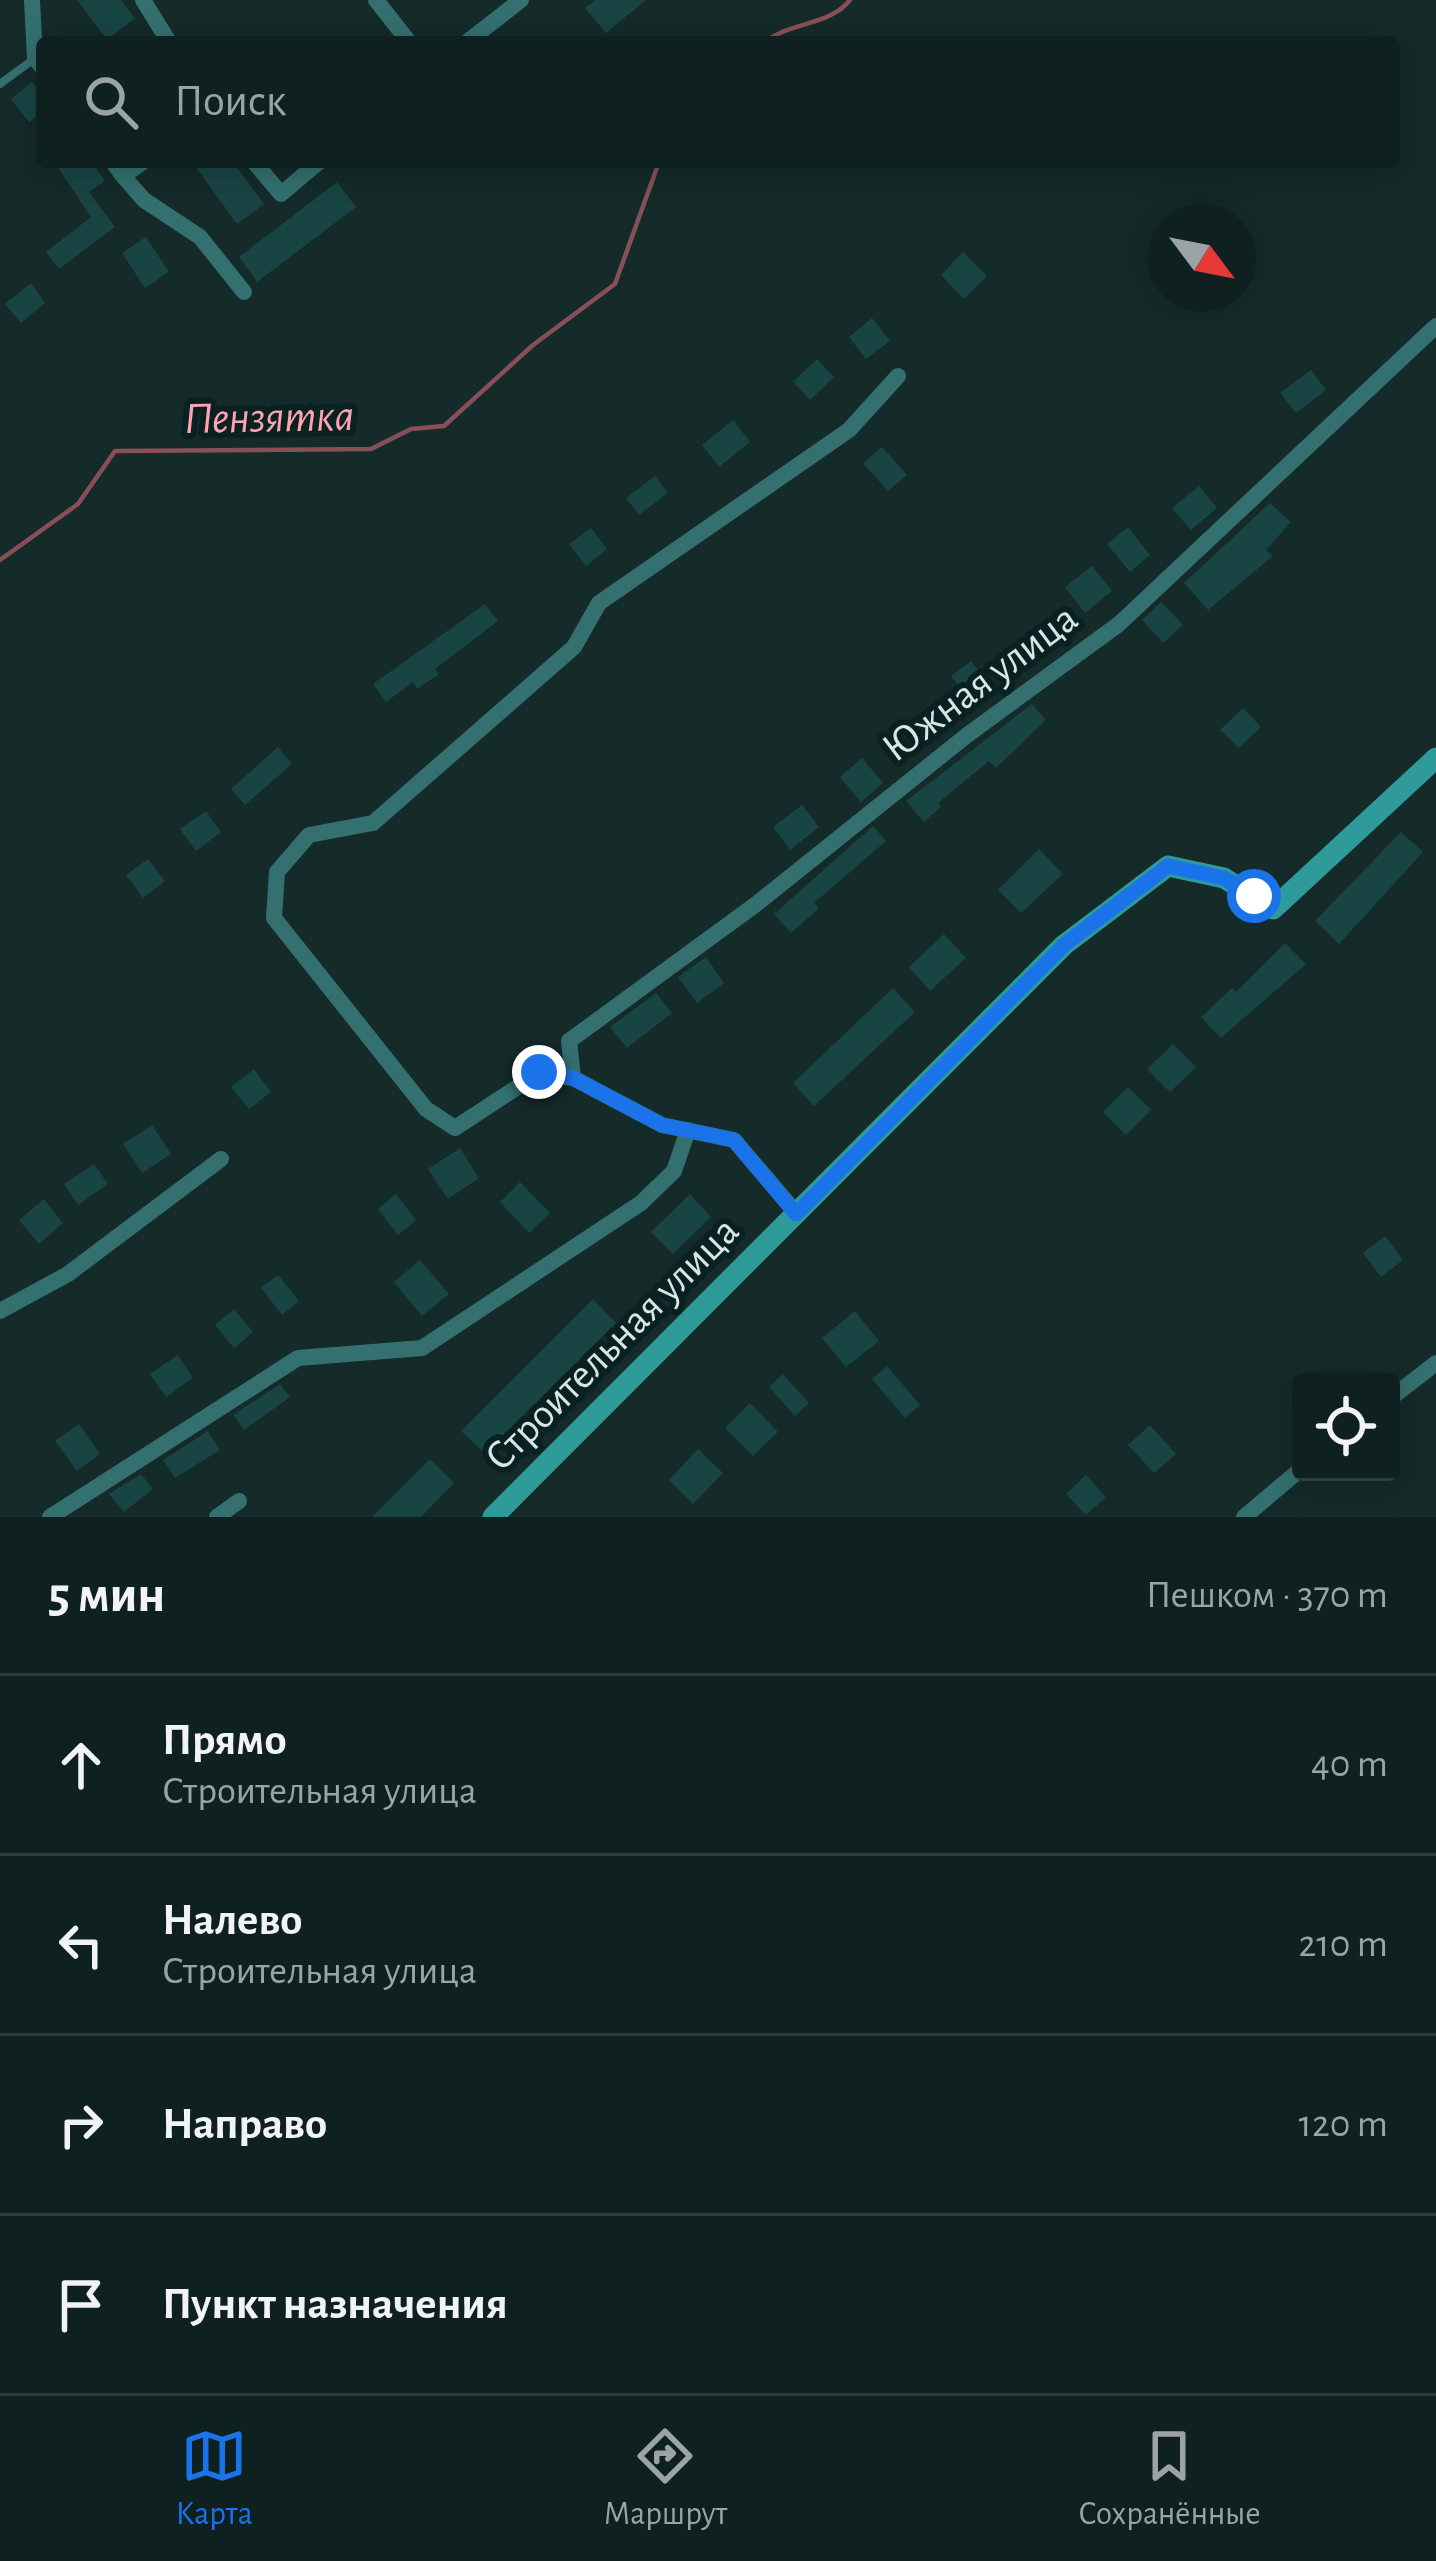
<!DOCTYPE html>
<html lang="ru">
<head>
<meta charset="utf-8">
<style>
	body { margin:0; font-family:"Alegreya Sans",sans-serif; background:#182829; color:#f1f3f6 }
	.controls { position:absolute; right:36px; bottom:36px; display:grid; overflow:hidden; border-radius:12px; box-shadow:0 6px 30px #0003 }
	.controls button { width:108px; height:108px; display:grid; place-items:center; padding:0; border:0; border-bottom:3px solid #2f3e3e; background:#0f2020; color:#f1f3f6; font:60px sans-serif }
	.compass { position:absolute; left:1148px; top:204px; width:108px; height:108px; border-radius:50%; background:#0f2020; box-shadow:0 6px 30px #0003; rotate:122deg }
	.stop { position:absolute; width:36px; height:36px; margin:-27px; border:9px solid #1a73e8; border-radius:50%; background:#fff }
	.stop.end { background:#1a73e8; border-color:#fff; box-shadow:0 3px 12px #0008 }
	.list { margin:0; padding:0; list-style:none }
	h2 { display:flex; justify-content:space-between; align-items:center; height:156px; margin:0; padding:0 48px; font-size:51px }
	h2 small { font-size:39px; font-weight:400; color:#9ba3a5 }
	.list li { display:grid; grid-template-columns:78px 1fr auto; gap:36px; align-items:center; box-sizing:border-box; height:180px; padding:0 48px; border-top:3px solid #2f3e3e }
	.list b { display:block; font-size:45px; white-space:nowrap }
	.list p { margin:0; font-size:39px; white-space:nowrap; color:#9ba3a5 }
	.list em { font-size:39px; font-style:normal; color:#9ba3a5 }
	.icon { flex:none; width:66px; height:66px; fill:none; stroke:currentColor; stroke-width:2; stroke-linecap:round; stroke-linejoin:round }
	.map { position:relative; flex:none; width:1436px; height:1517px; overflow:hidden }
	.search { position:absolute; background:#0f2020; box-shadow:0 6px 30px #0003; left:36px; right:36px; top:36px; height:132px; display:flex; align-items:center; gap:30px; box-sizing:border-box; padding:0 42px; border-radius:12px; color:#9ba3a5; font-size:45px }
	.sheet { height:876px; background:#0f2020 }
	nav { display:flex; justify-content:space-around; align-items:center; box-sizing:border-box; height:168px; border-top:3px solid #2f3e3e; background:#0f2020; font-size:33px; color:#9ba3a5 }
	nav a { display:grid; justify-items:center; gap:6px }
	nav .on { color:#1a73e8 }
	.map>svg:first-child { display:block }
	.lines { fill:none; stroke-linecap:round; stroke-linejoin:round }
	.stream { stroke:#894f59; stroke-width:4.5 }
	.building { fill:#194444 }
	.lane { stroke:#347070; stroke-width:8 }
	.street { stroke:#347070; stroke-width:16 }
	.secondary { stroke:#2f9a9a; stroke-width:21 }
	.route { stroke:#1a73e8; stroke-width:15 }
	.labels { text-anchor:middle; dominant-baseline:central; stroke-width:12; stroke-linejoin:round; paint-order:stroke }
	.street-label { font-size:42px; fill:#d8e6e5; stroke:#0a2121 }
	.water-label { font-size:45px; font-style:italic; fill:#fea3b1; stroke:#0a2121 }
</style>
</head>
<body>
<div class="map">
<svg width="1436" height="1517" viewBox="0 0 1436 1517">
	<rect width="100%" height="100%" fill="#142b2a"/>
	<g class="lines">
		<path class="stream" d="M765,42C792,21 829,26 850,0
			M0,560L78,504L115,451L371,449L411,429L444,426L533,345L615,284L659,162"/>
	</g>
	<path class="building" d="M77,0H121L135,18L107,40Z
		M595,0H646L606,33L585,8Z
		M32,82L42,95V112L29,122L11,99Z
		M54,162H92L105,181L89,192L115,227L59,269L46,252L91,217Z
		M192,162H233L264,204L237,224Z
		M337,182L356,207L257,282L239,257Z
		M146,237L169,272L145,288L122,253Z
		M963,252L987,276L964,299L941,275Z
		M31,283L45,303L21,323L5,304Z
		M872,318L890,341L866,359L849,337Z
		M817,359L834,377L810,400L793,382Z
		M1311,370L1326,390L1296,413L1280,393Z
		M733,420L750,442L719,467L702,445Z
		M882,447L907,475L888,491L863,463Z
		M655,476L668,493L639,515L626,498Z
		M1199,486L1217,508L1191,530L1172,508Z
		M1270,503L1291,522L1266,550L1273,556L1208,610L1184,583Z
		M1128,527L1150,555L1130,572L1107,544Z
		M591,528L607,549L586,566L569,544Z
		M1092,566L1112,591L1085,613L1065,587Z
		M1161,602L1183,625L1163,643L1142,620Z
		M485,604L498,621L435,669L439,674L417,689L413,682L386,702L373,684Z
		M971,661L991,688L971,702L951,676Z
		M1032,704L1046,720L996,768L989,761L938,803L941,807L924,822L906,801Z
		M1243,708L1261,727L1239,748L1220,730Z
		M278,747L292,764L245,805L231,789Z
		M862,758L883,783L861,802L840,777Z
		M802,805L819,827L790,850L773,827Z
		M206,811L221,832L196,851L180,829Z
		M873,826L886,841L814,903L819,908L791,933L774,914Z
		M1401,832L1423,852L1339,944L1315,921Z
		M1039,849L1063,874L1021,913L998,890Z
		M148,859L165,881L143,898L126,875Z
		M944,934L966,958L930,991L909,967Z
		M1285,943L1306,964L1221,1038L1201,1017L1232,988L1236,992Z
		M706,957L724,983L697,1003L678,977Z
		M893,988L915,1012L814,1106L793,1083Z
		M656,993L672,1013L627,1048L610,1027Z
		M1173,1044L1196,1067L1170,1092L1147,1069Z
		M254,1069L271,1092L249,1109L231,1087Z
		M1128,1087L1151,1110L1126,1135L1103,1112Z
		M152,1125L171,1154L142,1173L123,1144Z
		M460,1148L479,1178L448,1199L428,1169Z
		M94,1164L108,1184L78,1205L64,1184Z
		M520,1182L550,1213L529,1233L500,1202Z
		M396,1194L416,1220L398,1235L378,1209Z
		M690,1194L711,1217L673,1254L651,1232Z
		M44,1199L63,1223L39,1244L19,1220Z
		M1385,1236L1403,1260L1381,1277L1363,1253Z
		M420,1260L449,1294L422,1316L394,1282Z
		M278,1275L299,1301L282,1315L261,1288Z
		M593,1299L616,1323L485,1453L461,1431Z
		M234,1309L253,1332L234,1348L215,1325Z
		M855,1311L879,1341L846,1367L822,1338Z
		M178,1355L193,1378L166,1397L150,1374Z
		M887,1366L920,1405L905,1418L872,1379Z
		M783,1374L809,1403L795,1416L769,1387Z
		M280,1384L290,1397L244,1430L233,1415Z
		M750,1403L778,1432L753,1456L725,1428Z
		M79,1424L100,1454L77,1471L55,1441Z
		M1150,1425L1176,1454L1154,1473L1128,1445Z
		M208,1431L220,1450L175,1478L163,1460Z
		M698,1449L723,1473L693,1504L669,1480Z
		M430,1459L454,1483L421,1517H372Z
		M141,1474L153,1489L124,1512L109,1494Z
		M1086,1475L1106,1497L1086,1515L1066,1494Z"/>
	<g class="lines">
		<path class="lane" d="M0,84L34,59"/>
		<path class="street" d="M32,0L35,58L42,67
			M143,0L169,42
			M376,0L409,42
			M467,42L521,0
			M113,162L123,176L143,162
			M254,162L281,194L319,162
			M123,176L144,200L200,237L244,292
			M573,1078L569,1041L755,905L966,736L1119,624L1436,326
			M797,1214L734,1140L662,1125L573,1078L539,1073L455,1128L426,1109L274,918L277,872L309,835L373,823L574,647L599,603L849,430L898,376
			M0,1311L68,1274L221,1159
			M1391,1398L1436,1363
			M50,1517L298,1358L422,1348L641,1203L674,1171L688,1130
			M217,1517L239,1501
			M1244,1517L1301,1469"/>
		<path class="secondary" d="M493,1517L1064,945L1168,866L1224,878L1273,909L1436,758"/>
	</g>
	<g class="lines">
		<path class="route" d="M539,1072L573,1078L662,1125L734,1140L796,1214L1064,945L1168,866L1224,878L1254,896"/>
	</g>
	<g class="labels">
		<g class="street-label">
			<text transform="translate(980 683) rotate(-37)">Южная улица</text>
			<text transform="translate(612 1344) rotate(-45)">Строительная улица</text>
		</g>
		<g class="water-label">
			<text transform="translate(269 418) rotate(-1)">Пензятка</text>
		</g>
	</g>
</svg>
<div class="controls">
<button><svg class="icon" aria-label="locate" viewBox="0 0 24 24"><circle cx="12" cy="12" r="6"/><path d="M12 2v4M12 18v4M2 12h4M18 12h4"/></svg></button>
</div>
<svg class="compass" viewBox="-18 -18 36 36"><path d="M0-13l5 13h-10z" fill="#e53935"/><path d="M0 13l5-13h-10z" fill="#9ba3a5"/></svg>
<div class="stop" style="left:1254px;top:896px"></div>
<div class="stop end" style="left:539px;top:1072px"></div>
<div class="search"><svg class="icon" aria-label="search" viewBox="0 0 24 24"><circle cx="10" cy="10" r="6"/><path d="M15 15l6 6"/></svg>Поиск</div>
</div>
<section class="sheet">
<h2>5 мин<small>Пешком · 370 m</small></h2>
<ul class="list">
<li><svg class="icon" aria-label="ahead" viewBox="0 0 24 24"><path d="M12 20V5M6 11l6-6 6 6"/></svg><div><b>Прямо</b><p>Строительная улица</p></div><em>40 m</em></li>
<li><svg class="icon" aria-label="left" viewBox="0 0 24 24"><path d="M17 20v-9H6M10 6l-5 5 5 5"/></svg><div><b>Налево</b><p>Строительная улица</p></div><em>210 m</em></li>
<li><svg class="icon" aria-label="right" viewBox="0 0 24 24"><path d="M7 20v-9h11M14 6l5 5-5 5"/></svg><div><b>Направо</b></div><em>120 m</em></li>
<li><svg class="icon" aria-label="arrive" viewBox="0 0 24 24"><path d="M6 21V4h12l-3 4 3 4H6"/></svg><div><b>Пункт назначения</b></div></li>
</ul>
</section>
<nav>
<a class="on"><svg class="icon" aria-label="map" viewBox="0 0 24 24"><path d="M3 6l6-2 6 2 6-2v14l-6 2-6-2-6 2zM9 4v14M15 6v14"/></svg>Карта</a>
<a><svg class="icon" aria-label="directions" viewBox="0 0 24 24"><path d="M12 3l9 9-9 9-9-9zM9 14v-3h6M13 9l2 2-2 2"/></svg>Маршрут</a>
<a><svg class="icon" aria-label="saved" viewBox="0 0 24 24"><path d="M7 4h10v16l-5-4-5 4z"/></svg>Сохранённые</a>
</nav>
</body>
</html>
